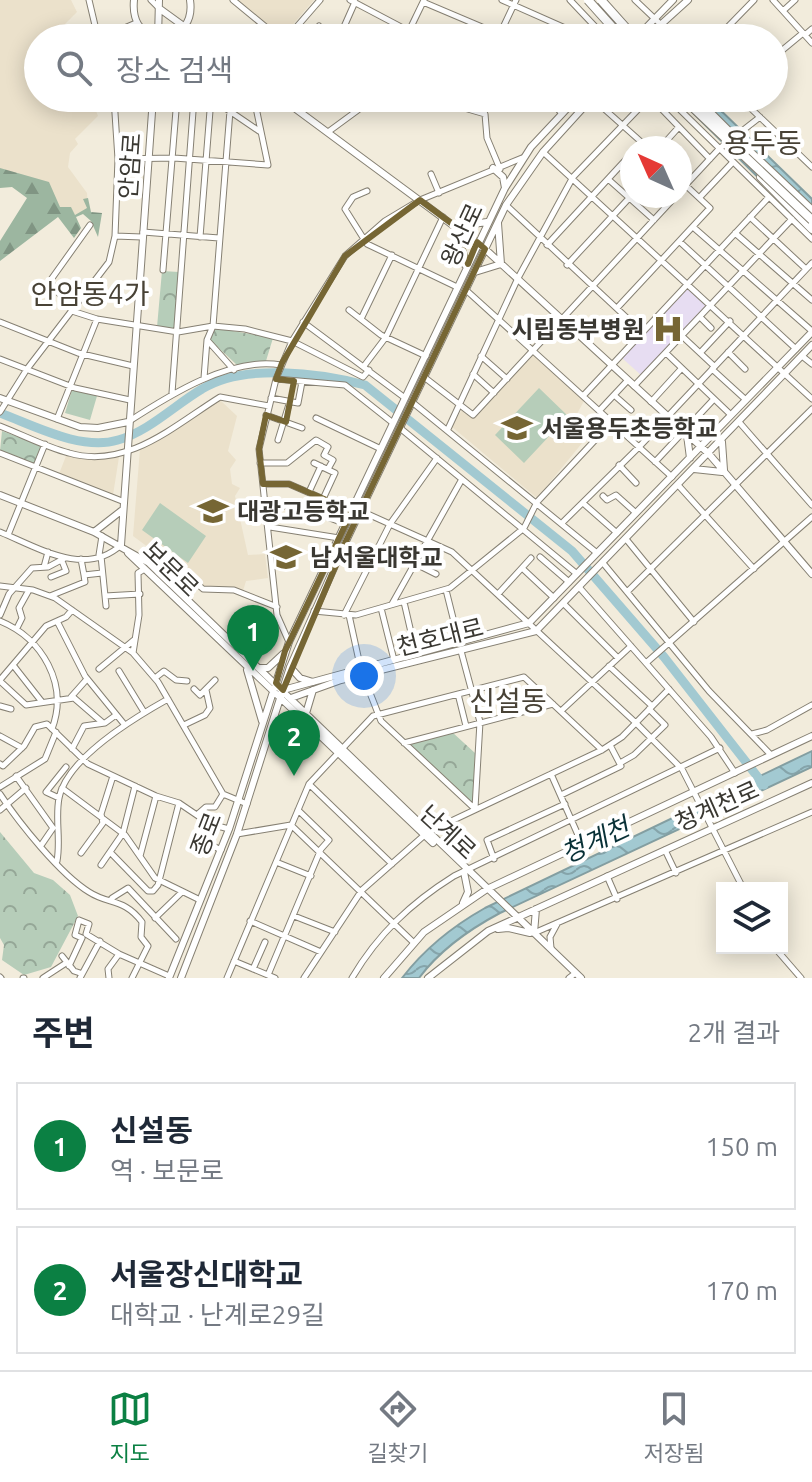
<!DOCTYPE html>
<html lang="ko">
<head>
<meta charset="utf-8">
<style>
	body { margin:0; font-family:Ubuntu,"Noto Sans KR",sans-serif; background:#f6f6f7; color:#1f2937 }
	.controls { position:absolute; right:24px; bottom:24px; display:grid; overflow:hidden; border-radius:0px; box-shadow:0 4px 20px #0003 }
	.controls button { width:72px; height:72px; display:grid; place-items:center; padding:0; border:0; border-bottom:2px solid #e0e1e3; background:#fff; color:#1f2937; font:40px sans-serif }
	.compass { position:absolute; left:620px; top:136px; width:72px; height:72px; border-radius:50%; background:#fff; box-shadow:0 4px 20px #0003; rotate:315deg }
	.you { position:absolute; left:364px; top:676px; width:28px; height:28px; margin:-20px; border:6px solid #fff; border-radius:50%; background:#1a73e8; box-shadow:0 0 0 12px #1a73e833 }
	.badge { display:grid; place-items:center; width:52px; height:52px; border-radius:50%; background:#0b8043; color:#fff; font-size:26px; font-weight:700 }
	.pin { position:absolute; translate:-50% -66px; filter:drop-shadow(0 2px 4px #0008) }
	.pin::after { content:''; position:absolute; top:42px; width:28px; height:24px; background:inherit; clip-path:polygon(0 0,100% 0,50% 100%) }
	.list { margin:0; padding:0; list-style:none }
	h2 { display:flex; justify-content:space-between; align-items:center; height:104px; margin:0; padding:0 32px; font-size:34px }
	h2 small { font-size:26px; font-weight:400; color:#747a83 }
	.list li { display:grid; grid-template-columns:52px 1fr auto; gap:24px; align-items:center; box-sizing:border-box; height:128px; margin:0 16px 16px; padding:0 16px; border:2px solid #e0e1e3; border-radius:0px }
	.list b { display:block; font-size:30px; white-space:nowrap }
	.list p { margin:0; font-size:26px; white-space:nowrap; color:#747a83 }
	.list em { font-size:26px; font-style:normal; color:#747a83 }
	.icon { flex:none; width:44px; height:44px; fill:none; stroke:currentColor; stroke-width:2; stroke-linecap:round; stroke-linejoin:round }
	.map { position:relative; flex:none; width:812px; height:978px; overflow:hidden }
	.search { position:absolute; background:#fff; box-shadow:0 4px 20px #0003; left:24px; right:24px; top:24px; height:88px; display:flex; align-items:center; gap:20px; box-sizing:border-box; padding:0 28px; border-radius:44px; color:#747a83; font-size:30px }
	.sheet { height:392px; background:#fff }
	nav { display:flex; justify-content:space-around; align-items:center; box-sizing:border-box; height:112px; border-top:2px solid #e0e1e3; background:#fff; font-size:22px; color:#747a83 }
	nav a { display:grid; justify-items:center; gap:4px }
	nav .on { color:#0b8043 }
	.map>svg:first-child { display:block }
	.built { fill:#ebe1cb }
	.medical { fill:#e7ddf2 }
	.forest { fill:url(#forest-firs) }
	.park { fill:url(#park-crowns) }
	.garden { fill:#b6cdb9 }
	.water { fill:url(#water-waves); stroke:#839ea1; stroke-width:2 }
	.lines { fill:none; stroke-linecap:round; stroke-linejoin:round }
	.river { stroke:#a2c9d1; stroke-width:9 }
	.minor-casing { stroke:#868073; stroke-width:7 }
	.major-casing { stroke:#868073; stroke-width:8 }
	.highway-casing { stroke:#868073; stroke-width:10 }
	.minor { stroke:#fff; stroke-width:5 }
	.major { stroke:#fff; stroke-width:6 }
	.highway { stroke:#fff; stroke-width:8 }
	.highway-bridge-casing { stroke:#868073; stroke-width:10; stroke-linecap:butt }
	.highway-bridge { stroke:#fff; stroke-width:8 }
	.marked { fill:none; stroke:#766634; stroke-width:6; stroke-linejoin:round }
	.labels { text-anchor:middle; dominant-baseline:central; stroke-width:8; stroke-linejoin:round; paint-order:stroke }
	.street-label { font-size:24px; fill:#3a3832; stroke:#fff }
	.poi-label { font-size:24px; font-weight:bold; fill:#3a3832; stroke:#fff; text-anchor:start }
	.water-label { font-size:26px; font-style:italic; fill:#083036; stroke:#fff }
	.quarter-label { font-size:28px; fill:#484236; stroke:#fff }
</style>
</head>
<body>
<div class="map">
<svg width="812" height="978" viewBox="0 0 812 978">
	<defs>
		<pattern id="forest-firs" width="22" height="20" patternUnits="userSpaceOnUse" patternTransform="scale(2)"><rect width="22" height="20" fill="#9cb6a0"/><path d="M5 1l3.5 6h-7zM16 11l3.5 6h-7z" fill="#809583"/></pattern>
		<pattern id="park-crowns" width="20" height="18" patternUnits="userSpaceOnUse" patternTransform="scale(2)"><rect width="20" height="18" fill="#b6cdb9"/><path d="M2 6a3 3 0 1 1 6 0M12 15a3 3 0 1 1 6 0" fill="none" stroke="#95a797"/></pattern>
		<pattern id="water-waves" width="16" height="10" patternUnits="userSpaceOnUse" patternTransform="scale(2)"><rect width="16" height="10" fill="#a2c9d1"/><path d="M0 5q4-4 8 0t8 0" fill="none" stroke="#85a4aa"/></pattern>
	</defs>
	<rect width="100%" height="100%" fill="#f2ecdc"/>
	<path class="built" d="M0,0H71L77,12L65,24L74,38H38V98H91L98,116L75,139L78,144L70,153L68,167L87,193L88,209L75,216L70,209L49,218L15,185L0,186Z
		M238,0H314L282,37Z
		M533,354L584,401L572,423L592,431L537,498L451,426L462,410L474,417Z
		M220,400L237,416L228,451L236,460L230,469L232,484L240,488L235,496L248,555L265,554L268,578L246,581L243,591L203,588L133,536L140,449Z
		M66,456L119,457L113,495L59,474Z"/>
	<path class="medical" d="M688,287L709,305L641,375L622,358Z"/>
	<path class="forest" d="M0,168L49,182L60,207H71L75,215L87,208L83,199L88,198L91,212L102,213L98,237L91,221L83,214L76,217L81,228L74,238L58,217L0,261V241L27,198L12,187L0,188Z"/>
	<path class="park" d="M162,271L179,272L175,328L157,327Z
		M215,328L273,338L266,361L237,365L210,340Z
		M2,431L41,445L35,464L0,451Z
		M452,732L475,753L473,805L409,745Z
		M0,832L34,873L53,880L70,895L78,916L51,967L24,975L2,960L4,945L0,938Z"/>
	<path class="garden" d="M539,388L568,416L524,463L495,435Z
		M72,390L97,396L90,420L65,413Z
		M160,503L206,536L188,563L142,530Z"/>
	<path class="water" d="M678,98H708L812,199V231Z
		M812,751V767L500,913C470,929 439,951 419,978H402C425,948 453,926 485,908Z"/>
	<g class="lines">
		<path class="river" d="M0,413C35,426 81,451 118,440C148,432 176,404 202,389C244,363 320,373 365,385L572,551L664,657L764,785"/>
		<g class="minor-casing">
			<path id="minor" d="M89,0L98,38
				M151,0L159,8
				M233,0L279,38
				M350,0L422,38
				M502,0L581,35
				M570,0L606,38
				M635,0L675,38
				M773,0L803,33L774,57
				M423,2L508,38
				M784,10L795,0
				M409,31L424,0
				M803,33L812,43
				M805,35L812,29
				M101,38L136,23
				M287,38L320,0
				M307,38L319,26
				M339,38L355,2
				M498,38L516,0
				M579,38L598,30
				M717,38L754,0
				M501,98H527
				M549,98L562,114
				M592,98L648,148
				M651,98L710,159
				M668,98L812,239
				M740,98L812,167
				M212,99L259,131
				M447,103L485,114L487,138L500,169
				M328,132L358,110
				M660,148L678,128
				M543,152L812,399
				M118,159L174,158L268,165L254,98
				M620,166L632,176
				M431,174L439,193
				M608,179L654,220
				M367,191L353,197L345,209L367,244L457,287
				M680,191L719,149L760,117
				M653,196L666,207
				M700,197L733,162
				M506,205L642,332
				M750,217L806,269
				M90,225L50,281L72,311L97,319L178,332L213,326L245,329L292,341L363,377L369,370
				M693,227L812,331
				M143,232L219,238
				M735,233L812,300
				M115,236L142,237
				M200,237L211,98
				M680,242L796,349
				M547,245L632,153
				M567,265L632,195
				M163,270L177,98
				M466,290L672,477
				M617,308L710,208L680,180
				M349,310L381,335L426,356
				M701,318L711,328
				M361,319L392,255
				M0,322L78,353L133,366
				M303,322L405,398
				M683,337L714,366
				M208,341L234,370
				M728,352L745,369
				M666,353L731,415
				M700,353L730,321
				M481,356L507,379
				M802,356L812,364
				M0,359L75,388L130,400
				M364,366L386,337L443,217
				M712,369L746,400
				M473,374L494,393
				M424,377L473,415L676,196
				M204,378L207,340L213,326L231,98
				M276,379L345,385L393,423
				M634,386L792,219
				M172,393L194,98
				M614,395L631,410
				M583,396L769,197
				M271,398L298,403L302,382
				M412,402L597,553
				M651,402L681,369
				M599,411L628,380
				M0,412L27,369L109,262L115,236L118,159L114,98
				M266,415L302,428
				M316,418L381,449
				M57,419L97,319
				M128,422C168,396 231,356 281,365
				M645,422L654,430
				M739,422L812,505
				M0,426C23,435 46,447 69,453C127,470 175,425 220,397L269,406
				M400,428L577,574
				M448,429L518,278L573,177L649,98
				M278,440L290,401
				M0,453L122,501
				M655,462L714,399
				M260,463H287L316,440L328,447L324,455L333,460L328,469
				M314,463L335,473L323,499
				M619,465L636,483
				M263,484H289L351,511
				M678,485L754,569
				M309,492L321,466
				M603,496L607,500L616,495L636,513
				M583,503L617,533
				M284,506L289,503L346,524
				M361,511L452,552L636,723L682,769L743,888
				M563,522L639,447L812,263
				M270,527L339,538
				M0,532C37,547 85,578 121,545
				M8,535L45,444
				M626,539L694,622
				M99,555L102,536
				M101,556L106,606
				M540,557L569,582
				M81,559L84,575
				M414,563L436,574
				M603,563L709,691L771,755
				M152,564L194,581L203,589L234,590L277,607
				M44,567L48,552
				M522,568L554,598
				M51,577L66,571L62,561
				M0,586L33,590L55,598L133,653L158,682L223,794L247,804
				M579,587L711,737L735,773
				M446,590L459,642
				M627,592L812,409
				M498,594L531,558
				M50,596L85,582L84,575L102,573
				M105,596L140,594
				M404,602L416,654
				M563,603L618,658
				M392,604L462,479
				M381,608L394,660
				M314,611L356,615L450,588L524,528L537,502L612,422
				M0,615L9,594L32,568L48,567L65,558
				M344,615L390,524L437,458
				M349,615L361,670
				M0,621C42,638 69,684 52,729
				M57,621L85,676L124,724
				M17,628L22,618L19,608L29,590
				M289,642L277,615L259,449L276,379L292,341L345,256L385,221L420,200L522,158
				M461,651L480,722L475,808
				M133,653L139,615L138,573L143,570
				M646,663L812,517
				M13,665L42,702
				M609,666L652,706
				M99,669L134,640
				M119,671L144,712
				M363,675L381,721L475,809
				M155,678L164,671L176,680L187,681
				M0,680L46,626L66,617L72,610
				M0,681L26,705L74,698L103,723
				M194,689L200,695L215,680
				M458,694L466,726
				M71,697L87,679
				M0,706L11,709
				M561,711L631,646
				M184,725L205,715L210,708L206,690
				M752,734L767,730L812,705
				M0,736L22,748
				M404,743L553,704
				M72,749L84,726L105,723L116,715
				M620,763L634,755L665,725L649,709
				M0,764L3,766L24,746L35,727L47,724L88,764L156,796L179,803L210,824L229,829
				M551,774L582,844
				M16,776L53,828L42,844
				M309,784L392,864
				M0,787L45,759L56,732
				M62,788L125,835L155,878L198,899
				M0,794C19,823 60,874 89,892C109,905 124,898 142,922L141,937L148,946L132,978
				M561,795L621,766L610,745
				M59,798L46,792L66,767
				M0,810L26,788
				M198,814L206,807H215L223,794
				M209,823L203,841L221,850
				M237,834L291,825L413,942
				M665,850L676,873
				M110,852L148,891H153L158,885L179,803
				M81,853L103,823L101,814L113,776
				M140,856L156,796
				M494,859L487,840L565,804
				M57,861C61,840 55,819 59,798C67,758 134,718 168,699
				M276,862L311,876
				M101,865L123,833L135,786
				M607,876L617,899
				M112,898L128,888L176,939
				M294,916L335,932
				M155,918L182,892
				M250,921L321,952
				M534,933L812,812
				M551,948L550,937L557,924
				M775,948L801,978
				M62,956L74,971L80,973
				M234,961L275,978
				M69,966L82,938L75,935L79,920L89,924L86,934L119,954L169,976
				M253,969L265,942
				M268,975L321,849L329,840L298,810
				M0,977L1,978
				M23,978H24
				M43,978L66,963
				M80,978L100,941
				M109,978L108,969L119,954
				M227,978L309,784L373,716L524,677L602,750
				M304,978L362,890L428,832L602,750L622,737L669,689
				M352,978C378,934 411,903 454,876L720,748
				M569,978L573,975"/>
		</g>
		<g class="major-casing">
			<path id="major" d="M134,0C132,20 139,32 158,38
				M160,9L200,38
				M158,38L159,0
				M164,38C184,33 193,20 190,0
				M636,38L673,0
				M646,38L688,0
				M281,98L485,249L709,454L812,574
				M493,168L503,177L505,188
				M498,223L501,264
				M455,226L465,265
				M459,226L487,222
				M475,272L501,264
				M0,398L80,427L98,428L128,422
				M722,442L724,470
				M690,458L687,435H712
				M694,469L722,472
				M0,495L94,532L149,563L581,978
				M94,532L121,511
				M121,545L153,98
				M128,553L433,843
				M290,667L300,678L313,682
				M260,668H268L283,654
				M247,670L262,721
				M283,690L529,623L812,332
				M291,698L341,680L536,631L812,345
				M271,731L285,723L304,720L313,690
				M463,903L468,892L464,872
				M498,929L508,928L530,933
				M534,933L536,909
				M169,978L229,829L289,642L505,188L531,147L577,98
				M181,978L237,834L290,667L346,541L506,205L543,152L592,98
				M384,978L424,932L487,889L812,736
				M428,978L488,931L812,783"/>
		</g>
		<g class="highway-casing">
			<path id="highway" d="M739,142L812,211
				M761,177L812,229"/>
		</g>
		<use href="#minor" class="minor"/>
		<use href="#major" class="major"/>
		<use href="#highway" class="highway"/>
		<g class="highway-bridge-casing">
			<path id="highway-bridge" d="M588,0L622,38
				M601,0L635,38
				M683,98L812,220
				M695,98L739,142"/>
		</g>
		<use href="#highway-bridge" class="highway-bridge"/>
	</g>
	<path class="marked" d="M420,200L455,226L468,264L477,242L485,249L346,541L283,690L276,683L285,651L352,511L289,484H263L259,449L266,415L286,422L294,381L276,379L282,363L345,256Z"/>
	<defs>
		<g id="hospital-bare" transform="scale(2.4)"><path d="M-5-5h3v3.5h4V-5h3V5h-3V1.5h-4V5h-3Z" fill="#766634" stroke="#fff" stroke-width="2.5" paint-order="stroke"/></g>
		<g id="school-bare" transform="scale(2.4)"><path d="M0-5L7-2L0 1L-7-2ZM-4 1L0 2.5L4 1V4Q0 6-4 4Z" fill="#766634" stroke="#fff" stroke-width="2.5" paint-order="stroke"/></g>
		<g id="university-bare" transform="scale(2.4)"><path d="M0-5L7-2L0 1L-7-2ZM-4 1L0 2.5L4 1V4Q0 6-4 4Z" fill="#766634" stroke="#fff" stroke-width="2.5" paint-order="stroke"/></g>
	</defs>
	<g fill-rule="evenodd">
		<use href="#hospital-bare" x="668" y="329"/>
		<use href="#school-bare" x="517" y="428"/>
		<use href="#school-bare" x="213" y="511"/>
		<use href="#university-bare" x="286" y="557"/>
	</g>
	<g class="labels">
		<g class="street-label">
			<text transform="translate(130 166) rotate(-86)">안암로</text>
			<text transform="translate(462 235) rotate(-65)">왕산로</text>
			<text transform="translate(171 569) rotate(44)">보문로</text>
			<text transform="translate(440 637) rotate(-14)">천호대로</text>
			<text transform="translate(717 806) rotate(-24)">청계천로</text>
			<text transform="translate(448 832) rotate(43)">난계로</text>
			<text transform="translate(206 834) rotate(-69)">종로</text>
		</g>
		<g class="poi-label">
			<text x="644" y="329" text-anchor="end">시립동부병원</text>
			<text x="541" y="428">서울용두초등학교</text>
			<text x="237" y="511">대광고등학교</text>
			<text x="310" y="557">남서울대학교</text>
		</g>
		<g class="water-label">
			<text transform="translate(595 840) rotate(-25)">청계천</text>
		</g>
		<g class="quarter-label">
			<text x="763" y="142">용두동</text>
			<text x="90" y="293">안암동4가</text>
			<text x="508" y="700">신설동</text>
		</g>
	</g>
</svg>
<div class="controls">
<button><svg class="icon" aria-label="layers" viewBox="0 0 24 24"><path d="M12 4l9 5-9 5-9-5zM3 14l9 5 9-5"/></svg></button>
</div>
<svg class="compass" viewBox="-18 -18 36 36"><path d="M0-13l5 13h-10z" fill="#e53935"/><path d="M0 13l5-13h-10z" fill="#747a83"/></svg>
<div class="you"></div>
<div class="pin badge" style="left:253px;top:671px">1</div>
<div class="pin badge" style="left:294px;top:776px">2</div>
<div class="search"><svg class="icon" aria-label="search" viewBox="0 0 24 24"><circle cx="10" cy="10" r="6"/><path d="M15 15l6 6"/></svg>장소 검색</div>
</div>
<section class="sheet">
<h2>주변<small>2개 결과</small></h2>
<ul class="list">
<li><span class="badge">1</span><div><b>신설동</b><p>역 · 보문로</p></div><em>150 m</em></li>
<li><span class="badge">2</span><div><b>서울장신대학교</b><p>대학교 · 난계로29길</p></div><em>170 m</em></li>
</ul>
</section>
<nav>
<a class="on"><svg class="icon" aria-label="map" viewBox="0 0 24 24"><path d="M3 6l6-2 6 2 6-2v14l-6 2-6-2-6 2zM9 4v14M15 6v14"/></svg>지도</a>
<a><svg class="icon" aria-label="directions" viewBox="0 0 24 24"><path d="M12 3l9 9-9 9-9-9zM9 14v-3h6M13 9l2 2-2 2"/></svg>길찾기</a>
<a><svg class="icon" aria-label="saved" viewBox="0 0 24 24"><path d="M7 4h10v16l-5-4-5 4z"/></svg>저장됨</a>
</nav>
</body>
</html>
